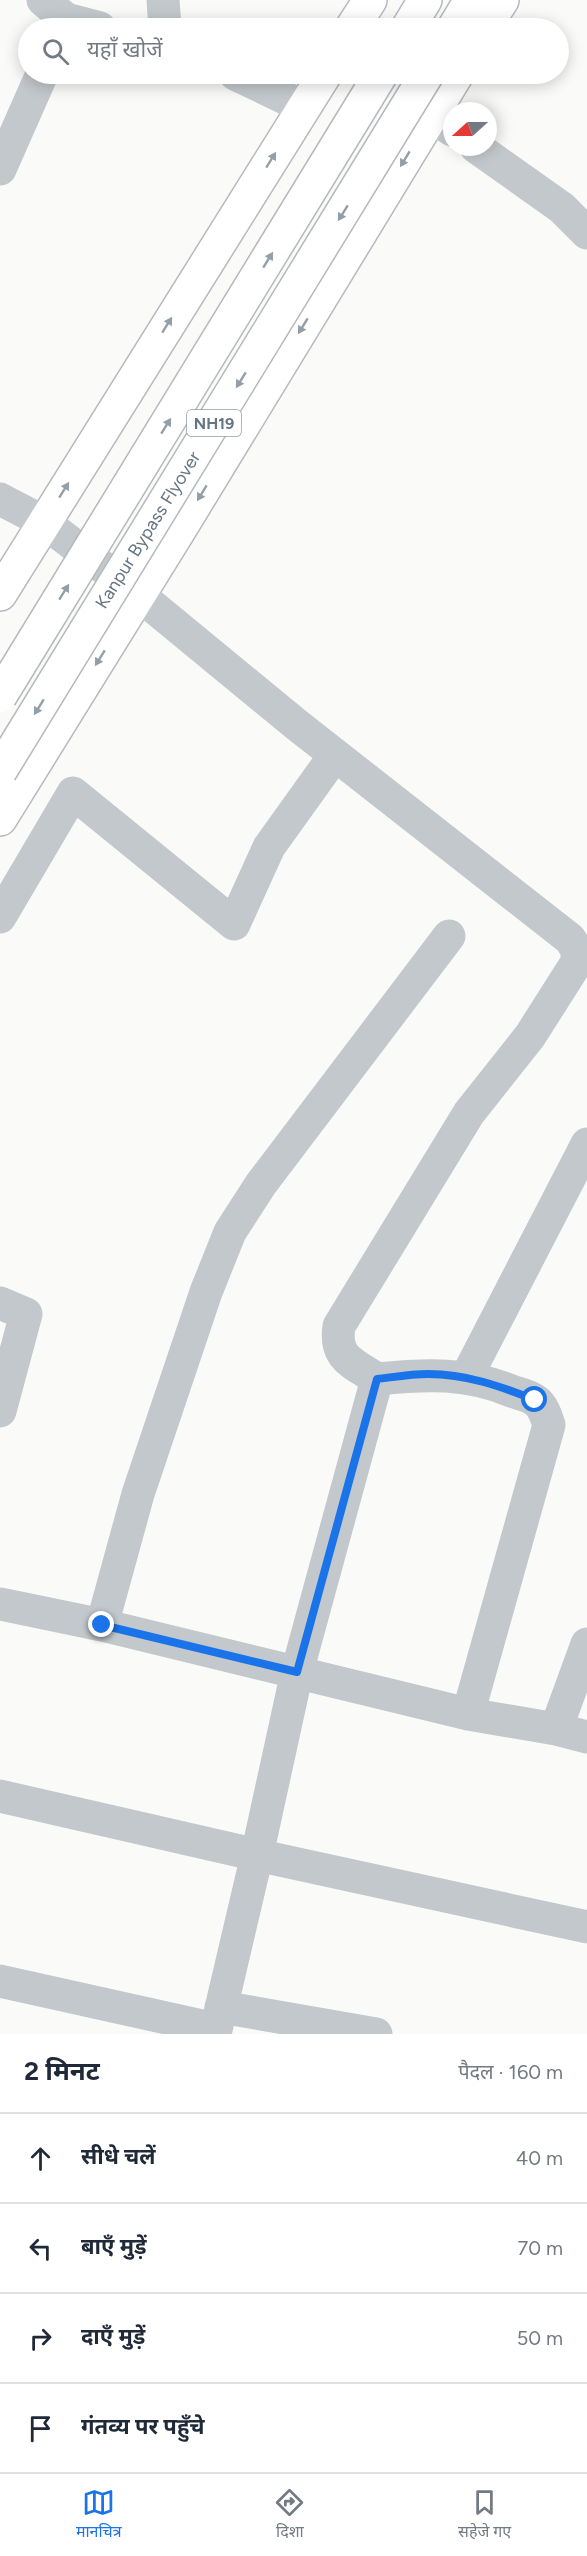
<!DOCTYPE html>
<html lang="hi">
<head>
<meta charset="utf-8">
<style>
	body { margin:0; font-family:Figtree,"Noto Sans Devanagari",sans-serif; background:#f6f6f7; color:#1f2937 }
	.compass { position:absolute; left:443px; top:102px; width:54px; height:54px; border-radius:50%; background:#fff; box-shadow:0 3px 15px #0003; rotate:249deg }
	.stop { position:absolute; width:18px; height:18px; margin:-14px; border:4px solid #1a73e8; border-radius:50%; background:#fff }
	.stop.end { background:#1a73e8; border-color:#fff; box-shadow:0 2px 6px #0008 }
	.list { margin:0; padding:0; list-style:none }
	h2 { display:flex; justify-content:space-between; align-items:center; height:78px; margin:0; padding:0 24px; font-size:26px }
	h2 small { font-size:20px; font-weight:400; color:#747a83 }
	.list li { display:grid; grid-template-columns:39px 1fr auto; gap:18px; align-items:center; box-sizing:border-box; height:90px; padding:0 24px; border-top:2px solid #e0e1e3 }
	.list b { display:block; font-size:22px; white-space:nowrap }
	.list em { font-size:20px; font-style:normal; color:#747a83 }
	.icon { flex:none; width:33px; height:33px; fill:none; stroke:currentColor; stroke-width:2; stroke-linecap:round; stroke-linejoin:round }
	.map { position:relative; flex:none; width:587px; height:2034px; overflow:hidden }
	.search { position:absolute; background:#fff; box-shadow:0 3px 15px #0003; left:18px; right:18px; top:18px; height:66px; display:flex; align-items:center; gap:15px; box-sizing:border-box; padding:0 21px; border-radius:33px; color:#747a83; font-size:22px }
	.sheet { height:438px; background:#fff }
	nav { display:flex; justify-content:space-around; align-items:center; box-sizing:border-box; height:84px; border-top:2px solid #e0e1e3; background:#fff; font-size:16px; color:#747a83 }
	nav a { display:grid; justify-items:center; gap:3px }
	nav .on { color:#1a73e8 }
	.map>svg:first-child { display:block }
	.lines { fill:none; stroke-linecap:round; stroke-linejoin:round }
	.major-casing { stroke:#b5babe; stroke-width:36 }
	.highway-casing { stroke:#b4b9bd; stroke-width:36 }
	.minor { stroke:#c3c8cc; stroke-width:33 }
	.major { stroke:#fff; stroke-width:33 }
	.highway { stroke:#fff; stroke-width:33 }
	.highway-bridge-casing { stroke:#b4b9bd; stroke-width:36; stroke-linecap:butt }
	.highway-bridge { stroke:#fff; stroke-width:33 }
	.oneway { fill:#939fa8 }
	.route { stroke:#1a73e8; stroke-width:8 }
	.labels { text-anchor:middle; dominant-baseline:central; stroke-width:6; stroke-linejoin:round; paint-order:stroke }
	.shield { fill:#fff; stroke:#939fa8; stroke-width:1.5 }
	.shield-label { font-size:16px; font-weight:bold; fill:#657683 }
	.street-label { font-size:18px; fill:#657683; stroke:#fff }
</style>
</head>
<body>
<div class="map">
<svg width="587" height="2034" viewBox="0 0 587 2034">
	<rect width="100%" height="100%" fill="#fafaf8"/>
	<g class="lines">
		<g class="major-casing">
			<path id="major" d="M352,28L370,0
				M484,28L502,0
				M0,594L325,74
				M0,819L181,527L457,74"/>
		</g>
		<g class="highway-casing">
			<path id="highway" d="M408,28L425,0
				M454,28L471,0"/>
		</g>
		<path class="minor" d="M43,0L66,19L100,28
			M163,0L165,28
			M235,74L304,107
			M431,116L452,130
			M476,147L562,208L587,233
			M0,169L42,74
			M0,499L44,522L139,595L297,725L570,939L577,950V962L530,1036L469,1113L339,1326C334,1359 353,1363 377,1379L297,1672L257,1855L587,1927
			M0,917L73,793L234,924L269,847L335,755
			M0,1303L26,1314L0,1411
			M466,1378L587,1144
			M377,1379C427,1374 467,1372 514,1392C521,1394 530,1396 536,1401C543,1406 546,1416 549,1425L468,1714
			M0,1604L102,1625L138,1494L206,1292L230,1232L261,1184L449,936
			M102,1625L468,1714L556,1729L587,1737
			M556,1729L587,1644
			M0,1796L257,1855L215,2034
			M0,1981L216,2029
			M221,2007L376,2034"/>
		<use href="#major" class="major"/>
		<use href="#highway" class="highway"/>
		<g class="highway-bridge-casing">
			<path id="highway-bridge" d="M0,696L381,74
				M0,771L427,74"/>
		</g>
		<use href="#highway-bridge" class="highway-bridge"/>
	</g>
	<defs><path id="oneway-solid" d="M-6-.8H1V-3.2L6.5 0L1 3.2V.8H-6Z" transform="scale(1.5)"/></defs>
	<g class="oneway">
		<use href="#oneway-solid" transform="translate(405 159) rotate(121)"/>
		<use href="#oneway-solid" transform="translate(271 160) rotate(-58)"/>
		<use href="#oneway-solid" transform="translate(343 213) rotate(122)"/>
		<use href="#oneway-solid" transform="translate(268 260) rotate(-58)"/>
		<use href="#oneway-solid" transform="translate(167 325) rotate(-58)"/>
		<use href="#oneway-solid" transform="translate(303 326) rotate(121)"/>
		<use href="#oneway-solid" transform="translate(241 380) rotate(122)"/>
		<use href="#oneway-solid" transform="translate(166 426) rotate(-58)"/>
		<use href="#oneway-solid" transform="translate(64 490) rotate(-58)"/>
		<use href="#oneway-solid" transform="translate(202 493) rotate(121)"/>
		<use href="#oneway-solid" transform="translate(64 592) rotate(-58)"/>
		<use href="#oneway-solid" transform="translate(100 658) rotate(122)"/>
		<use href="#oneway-solid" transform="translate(39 707) rotate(122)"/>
	</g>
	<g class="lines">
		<path class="route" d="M102,1625L297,1672L377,1379C394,1377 411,1374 428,1374C466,1374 500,1386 535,1400"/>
	</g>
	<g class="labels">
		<rect class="shield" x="187" y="410" width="54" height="26" rx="4.5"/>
		<g class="shield-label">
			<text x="214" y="423">NH19</text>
		</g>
		<g class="street-label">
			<text transform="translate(148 530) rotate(-58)">Kanpur Bypass Flyover</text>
		</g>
	</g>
</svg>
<svg class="compass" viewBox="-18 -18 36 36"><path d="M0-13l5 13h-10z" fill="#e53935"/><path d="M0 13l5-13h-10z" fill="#747a83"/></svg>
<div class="stop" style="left:535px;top:1400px"></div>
<div class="stop end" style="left:102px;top:1625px"></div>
<div class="search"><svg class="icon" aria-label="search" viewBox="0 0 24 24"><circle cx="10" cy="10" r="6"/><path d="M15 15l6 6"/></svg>यहाँ खोजें</div>
</div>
<section class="sheet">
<h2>2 मिनट<small>पैदल · 160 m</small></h2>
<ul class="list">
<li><svg class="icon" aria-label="ahead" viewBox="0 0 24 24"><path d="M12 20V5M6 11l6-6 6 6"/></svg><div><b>सीधे चलें</b></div><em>40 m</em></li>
<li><svg class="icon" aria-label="left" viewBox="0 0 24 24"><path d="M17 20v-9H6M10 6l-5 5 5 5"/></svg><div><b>बाएँ मुड़ें</b></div><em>70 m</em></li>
<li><svg class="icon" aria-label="right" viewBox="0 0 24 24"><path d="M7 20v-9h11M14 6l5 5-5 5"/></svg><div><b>दाएँ मुड़ें</b></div><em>50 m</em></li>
<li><svg class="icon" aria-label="arrive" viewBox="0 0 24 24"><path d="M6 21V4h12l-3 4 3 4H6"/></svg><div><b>गंतव्य पर पहुँचे</b></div></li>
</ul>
</section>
<nav>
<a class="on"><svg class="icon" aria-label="map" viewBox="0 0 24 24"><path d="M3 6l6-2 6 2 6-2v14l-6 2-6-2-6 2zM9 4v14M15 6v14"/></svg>मानचित्र</a>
<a><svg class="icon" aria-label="directions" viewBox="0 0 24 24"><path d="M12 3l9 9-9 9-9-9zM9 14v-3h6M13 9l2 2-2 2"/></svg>दिशा</a>
<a><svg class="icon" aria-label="saved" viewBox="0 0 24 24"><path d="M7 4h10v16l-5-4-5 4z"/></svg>सहेजे गए</a>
</nav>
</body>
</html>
